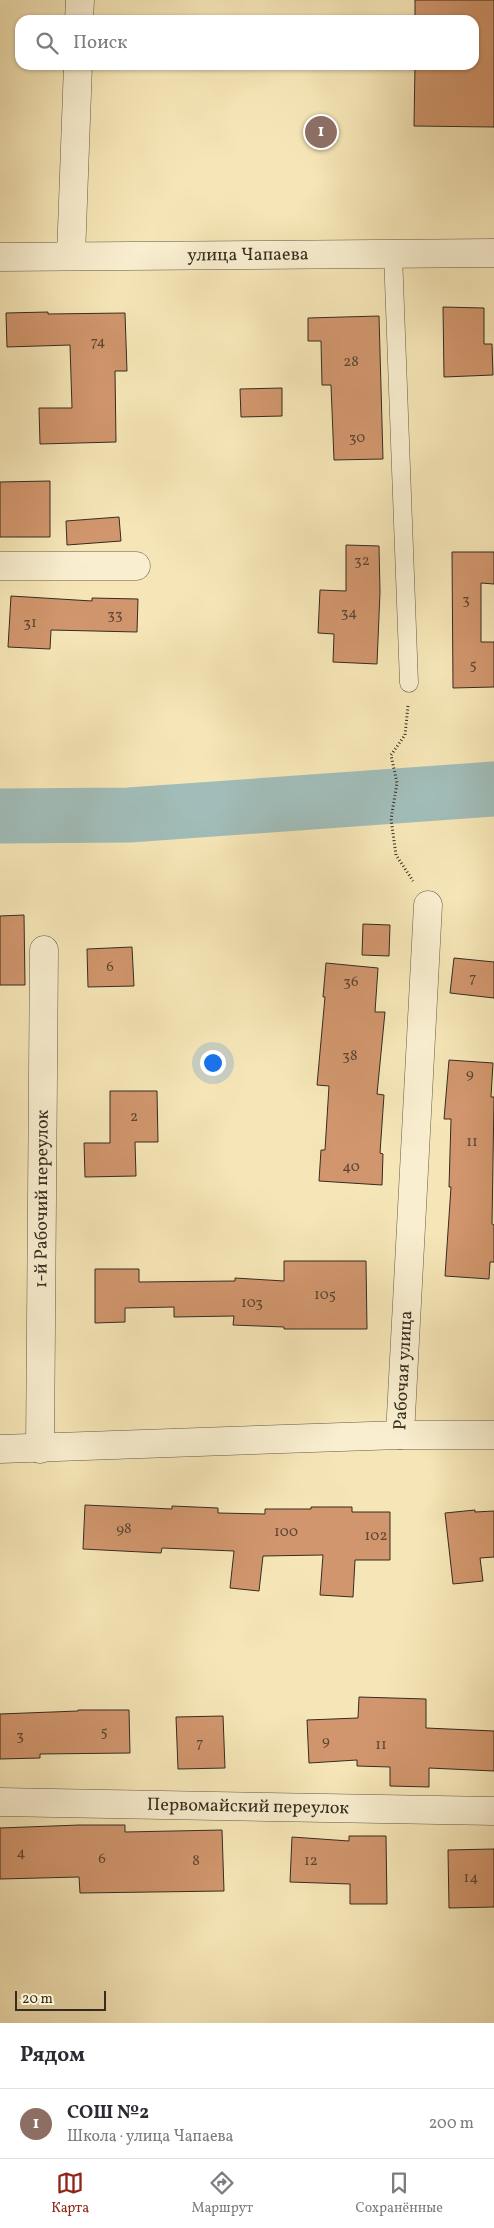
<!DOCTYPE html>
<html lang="ru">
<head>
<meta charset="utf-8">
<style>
	body { margin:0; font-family:Vollkorn,serif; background:#f2f2f3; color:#2b2b33 }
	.scale { position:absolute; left:15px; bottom:12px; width:91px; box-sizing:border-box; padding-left:5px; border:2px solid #362c21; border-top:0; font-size:14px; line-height:18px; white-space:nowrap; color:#362c21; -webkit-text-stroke:4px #f9efd0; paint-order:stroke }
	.you { position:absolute; left:212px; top:1062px; width:18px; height:18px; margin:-12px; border:4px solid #fff; border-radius:50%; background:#1a73e8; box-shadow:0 0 0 8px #1a73e833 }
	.badge { display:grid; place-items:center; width:32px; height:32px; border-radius:50%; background:#8f2418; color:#fff; font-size:16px; font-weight:700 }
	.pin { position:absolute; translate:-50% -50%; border:2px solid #fff; box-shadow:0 1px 5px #0006 }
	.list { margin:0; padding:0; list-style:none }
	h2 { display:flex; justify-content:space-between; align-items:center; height:65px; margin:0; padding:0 20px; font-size:21px }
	h2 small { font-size:16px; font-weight:400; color:#7c7c81 }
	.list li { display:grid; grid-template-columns:32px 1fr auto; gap:15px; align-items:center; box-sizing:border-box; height:70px; padding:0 20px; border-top:1px solid #e1e1e2 }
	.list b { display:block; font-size:19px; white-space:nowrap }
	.list p { margin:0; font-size:16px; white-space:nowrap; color:#7c7c81 }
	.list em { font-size:16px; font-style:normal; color:#7c7c81 }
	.icon { flex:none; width:28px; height:28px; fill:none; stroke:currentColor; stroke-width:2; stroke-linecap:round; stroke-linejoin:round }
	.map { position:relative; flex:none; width:494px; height:2023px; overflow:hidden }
	.search { position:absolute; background:#fff; box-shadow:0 1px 4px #0004; left:15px; right:15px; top:15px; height:55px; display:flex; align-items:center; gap:12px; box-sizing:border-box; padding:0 18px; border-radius:15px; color:#7c7c81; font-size:19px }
	.sheet { height:135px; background:#fff }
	nav { display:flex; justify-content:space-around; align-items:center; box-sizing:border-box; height:70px; border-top:1px solid #e1e1e2; background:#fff; font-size:14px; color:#7c7c81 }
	nav a { display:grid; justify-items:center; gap:2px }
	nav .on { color:#8f2418 }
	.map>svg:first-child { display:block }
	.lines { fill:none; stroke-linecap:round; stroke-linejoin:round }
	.river { stroke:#a1bdb9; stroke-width:55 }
	.building { fill:#d1966d; stroke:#362c21 }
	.lane-casing { stroke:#665a46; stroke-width:19 }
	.street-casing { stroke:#665a46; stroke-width:29 }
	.path { stroke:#362c21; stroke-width:3; stroke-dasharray:1 2.5; stroke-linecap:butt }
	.lane { stroke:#f9efd0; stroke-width:18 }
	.street { stroke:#f9efd0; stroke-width:28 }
	.labels { text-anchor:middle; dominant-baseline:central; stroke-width:4; stroke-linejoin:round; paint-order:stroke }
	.number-label { font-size:15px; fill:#5d4634 }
	.street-label { font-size:18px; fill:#362c21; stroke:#f9efd0 }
</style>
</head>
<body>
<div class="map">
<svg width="494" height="2023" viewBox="0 0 494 2023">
	<rect width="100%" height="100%" fill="#f6e6b7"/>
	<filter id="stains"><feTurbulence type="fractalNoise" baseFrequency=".004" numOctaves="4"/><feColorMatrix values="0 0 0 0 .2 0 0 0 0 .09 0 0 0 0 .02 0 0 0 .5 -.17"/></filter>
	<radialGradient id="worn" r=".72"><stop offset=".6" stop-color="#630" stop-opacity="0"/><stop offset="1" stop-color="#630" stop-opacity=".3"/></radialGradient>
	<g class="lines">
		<path class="river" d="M0,816L129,815L494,789"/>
	</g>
	<path class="building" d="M415,0H494V127L414,126L415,65H474V20H415Z
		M443,307L484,308V344H492L493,375L444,377Z
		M48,312V314L125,313L127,371H115L116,442L40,444L39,408H72L70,345L7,347L6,313Z
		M379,316L383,459L334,460L331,385H322L321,341H308V318Z
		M282,388V416L241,417L240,389Z
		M50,481V537H0V482Z
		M119,517L121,541L67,545L66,521Z
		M346,545L379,546L380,592L377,664L333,662L334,634L318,633L320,590L346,591Z
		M452,552H494V584L481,583V642H494V687L453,688Z
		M11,596L92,601V598L138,599L137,632L51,630L50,649L8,647Z
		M24,915L25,985H0V916Z
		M363,924L390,925L389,956L362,955Z
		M132,947L134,986L88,987L87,949Z
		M454,958L494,962V998L450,993Z
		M326,963L378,968L375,1012H385L377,1094L384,1095L380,1153L383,1154L382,1185L319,1181L321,1150H325L329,1086L317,1085L325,997H323Z
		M449,1060L493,1063L491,1097H494L492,1224L494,1225V1262H490L489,1279L445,1276L451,1187H449L451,1119H444Z
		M110,1091H157L158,1142H135L136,1176L85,1177L84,1143H110Z
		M284,1261H366L367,1329H284V1327L233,1325L234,1316L174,1317V1307L125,1308V1322L95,1323V1269H139V1282L235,1281V1278L284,1281Z
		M85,1505L172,1509V1506L218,1508V1513L265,1514V1509H311V1507H352V1512H390V1560H355L353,1597L320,1595L323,1555L263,1556L259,1591L230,1588L234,1551L162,1548L161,1553L83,1549Z
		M475,1510V1512L494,1511V1557L480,1558L483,1581L453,1584L445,1513Z
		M359,1697L426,1699V1728L494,1731V1771L429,1768V1787L390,1786V1767L357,1766V1760L309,1763L307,1720L358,1718Z
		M78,1710H129L130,1753L40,1754V1758L0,1759V1714L78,1711Z
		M223,1716L225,1768L178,1769L176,1717Z
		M79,1825H125V1832L222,1830L224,1891L80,1893L79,1877L0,1879V1828Z
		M349,1836H386L387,1904H350V1884L290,1882L292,1837L349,1841Z
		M494,1849V1907L449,1908L448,1850Z"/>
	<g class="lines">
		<g class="lane-casing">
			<path id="lane" d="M393,254L409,683"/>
		</g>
		<g class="street-casing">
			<g id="street">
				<path d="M79,20L80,0"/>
				<path d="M71,256L78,65"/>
				<path id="s1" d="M0,257L494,253"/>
				<path d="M0,566H136"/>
				<path d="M400,1435H494"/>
				<path id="s2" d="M0,1449L400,1435L428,905"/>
				<path id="s3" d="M40,1449L44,950"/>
				<path id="s4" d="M0,1802L494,1811"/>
			</g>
		</g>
		<path class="path" d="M408,706L405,735L391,755L397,783L391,819L396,855L413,881"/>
		<use href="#lane" class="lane"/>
		<use href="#street" class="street"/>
	</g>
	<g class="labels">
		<g class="number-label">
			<text x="98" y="342">74</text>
			<text x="351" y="362">28</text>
			<text x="357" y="438">30</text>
			<text x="362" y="561">32</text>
			<text x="466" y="600">3</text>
			<text x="349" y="613">34</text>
			<text x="115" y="615">33</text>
			<text x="30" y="623">31</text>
			<text x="473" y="665">5</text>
			<text x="110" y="967">6</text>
			<text x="473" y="978">7</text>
			<text x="351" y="982">36</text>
			<text x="350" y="1056">38</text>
			<text x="470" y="1074">9</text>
			<text x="134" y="1117">2</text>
			<text x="472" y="1142">11</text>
			<text x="351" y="1167">40</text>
			<text x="325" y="1295">105</text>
			<text x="252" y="1303">103</text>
			<text x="124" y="1529">98</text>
			<text x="286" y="1532">100</text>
			<text x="376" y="1536">102</text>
			<text x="104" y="1732">5</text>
			<text x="20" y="1736">3</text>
			<text x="326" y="1741">9</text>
			<text x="200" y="1743">7</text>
			<text x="381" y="1745">11</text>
			<text x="21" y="1853">4</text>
			<text x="102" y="1859">6</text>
			<text x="196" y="1861">8</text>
			<text x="311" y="1861">12</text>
			<text x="471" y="1878">14</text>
		</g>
		<g class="street-label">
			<text stroke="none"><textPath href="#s1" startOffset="248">улица Чапаева</textPath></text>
			<text stroke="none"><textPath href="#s3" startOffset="250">1-й Рабочий переулок</textPath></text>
			<text stroke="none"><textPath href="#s2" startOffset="465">Рабочая улица</textPath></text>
			<text stroke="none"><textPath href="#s4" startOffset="248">Первомайский переулок</textPath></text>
		</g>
	</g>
	<rect width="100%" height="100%" filter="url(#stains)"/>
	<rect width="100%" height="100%" fill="url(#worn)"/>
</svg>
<div class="scale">20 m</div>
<div class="you"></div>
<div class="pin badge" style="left:321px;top:132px;background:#8d6e63">1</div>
<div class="search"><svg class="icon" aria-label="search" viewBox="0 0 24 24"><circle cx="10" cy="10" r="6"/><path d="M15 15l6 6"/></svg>Поиск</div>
</div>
<section class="sheet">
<h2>Рядом<small></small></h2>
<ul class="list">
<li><span class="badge" style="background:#8d6e63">1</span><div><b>СОШ №2</b><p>Школа · улица Чапаева</p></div><em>200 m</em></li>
</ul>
</section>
<nav>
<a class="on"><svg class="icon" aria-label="map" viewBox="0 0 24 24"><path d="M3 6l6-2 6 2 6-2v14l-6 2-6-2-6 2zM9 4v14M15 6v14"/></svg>Карта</a>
<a><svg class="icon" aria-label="directions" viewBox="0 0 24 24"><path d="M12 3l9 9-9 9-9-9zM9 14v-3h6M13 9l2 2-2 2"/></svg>Маршрут</a>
<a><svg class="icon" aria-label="saved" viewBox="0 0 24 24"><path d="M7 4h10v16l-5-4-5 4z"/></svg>Сохранённые</a>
</nav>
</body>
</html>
